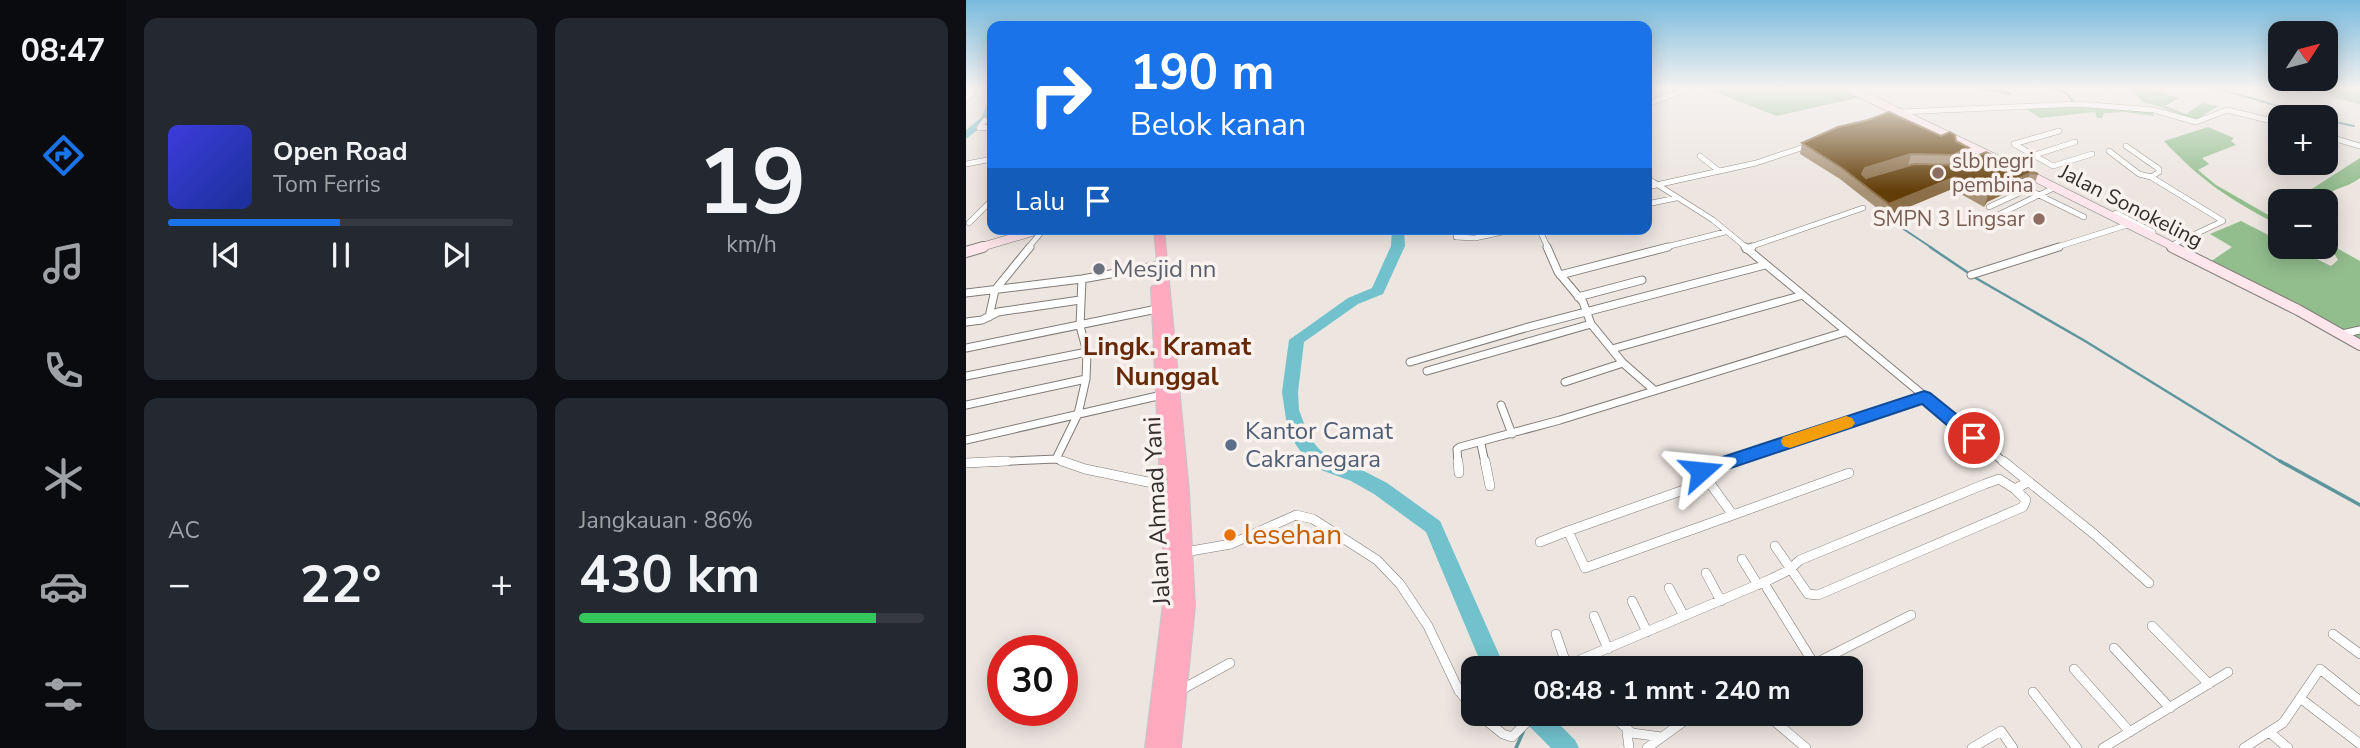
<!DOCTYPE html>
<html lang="id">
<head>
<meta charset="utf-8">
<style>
	:root { --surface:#171b24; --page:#242831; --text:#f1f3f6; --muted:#9ea1a6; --line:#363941; --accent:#1a73e8 }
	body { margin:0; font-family:"Nunito Sans",sans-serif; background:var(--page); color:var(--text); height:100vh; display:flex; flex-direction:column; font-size:26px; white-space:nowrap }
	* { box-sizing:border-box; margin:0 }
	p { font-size:23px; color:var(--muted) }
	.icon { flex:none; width:38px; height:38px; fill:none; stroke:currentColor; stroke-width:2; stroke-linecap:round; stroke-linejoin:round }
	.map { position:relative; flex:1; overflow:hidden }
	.side { display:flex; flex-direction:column; gap:18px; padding:18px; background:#0d0f14; width:840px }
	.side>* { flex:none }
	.banner { position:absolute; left:21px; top:21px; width:665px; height:214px; border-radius:14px; box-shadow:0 4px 18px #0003; background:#1a73e8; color:#fff; overflow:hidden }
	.needle { width:46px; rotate:54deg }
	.buttons { position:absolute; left:1302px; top:21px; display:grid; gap:14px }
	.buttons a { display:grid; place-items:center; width:70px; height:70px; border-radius:14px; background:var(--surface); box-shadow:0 4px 18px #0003; font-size:35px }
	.speed { position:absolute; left:21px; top:635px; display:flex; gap:14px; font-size:35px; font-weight:700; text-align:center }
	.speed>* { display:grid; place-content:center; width:91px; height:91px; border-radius:50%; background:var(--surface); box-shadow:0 4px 18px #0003; line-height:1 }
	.speed .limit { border:10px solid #d22; background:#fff; color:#111 }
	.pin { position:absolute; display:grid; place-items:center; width:60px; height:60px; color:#fff; margin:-30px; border:4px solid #fff; border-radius:50%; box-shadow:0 2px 7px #0007 }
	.me { position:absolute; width:77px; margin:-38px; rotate:72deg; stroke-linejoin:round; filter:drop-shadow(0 0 5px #0008) }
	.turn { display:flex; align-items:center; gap:24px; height:147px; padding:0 28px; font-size:32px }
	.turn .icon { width:91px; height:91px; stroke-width:2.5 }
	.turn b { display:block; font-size:49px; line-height:60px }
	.then { display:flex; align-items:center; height:66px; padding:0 28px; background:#0003; gap:14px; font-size:26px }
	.big { font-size:52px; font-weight:700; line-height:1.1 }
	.side .widget { flex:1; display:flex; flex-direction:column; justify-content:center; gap:10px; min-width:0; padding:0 24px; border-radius:14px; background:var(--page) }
	.side .dial { align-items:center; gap:0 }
	.dial b { font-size:91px; line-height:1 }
	.song { display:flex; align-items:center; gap:21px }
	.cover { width:84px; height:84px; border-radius:10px; background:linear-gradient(135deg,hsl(240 70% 55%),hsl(230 70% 35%)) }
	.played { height:7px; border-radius:4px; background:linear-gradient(90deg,var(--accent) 50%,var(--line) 50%) }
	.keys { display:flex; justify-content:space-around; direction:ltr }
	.heat { display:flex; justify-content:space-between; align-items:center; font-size:38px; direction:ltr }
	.charge { height:10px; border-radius:5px; background:linear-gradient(90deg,#34c759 86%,var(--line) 0) }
	.side .tiles { flex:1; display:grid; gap:18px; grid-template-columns:repeat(2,1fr) }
	.trip { position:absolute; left:495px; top:656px; width:402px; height:70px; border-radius:14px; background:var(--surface); box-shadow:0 4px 18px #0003; font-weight:700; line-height:70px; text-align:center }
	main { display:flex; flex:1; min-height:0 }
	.dock { display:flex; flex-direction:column; width:126px; justify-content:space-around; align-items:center; background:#090b0e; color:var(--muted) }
	.dock .icon { width:49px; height:49px }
	.dock .current { color:var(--accent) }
	.dock b { font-size:32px; color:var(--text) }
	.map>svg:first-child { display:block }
	.forest { fill:#92bd8d }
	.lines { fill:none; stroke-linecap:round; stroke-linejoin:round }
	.stream-far2 { stroke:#5e969d; stroke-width:2 }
	.stream-far1 { stroke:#5e969d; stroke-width:2.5 }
	.stream { stroke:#5e969d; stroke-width:3.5 }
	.river { fill:#71c2cd; fill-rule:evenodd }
	.street-far2-casing { stroke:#827c78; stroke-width:6 }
	.street-far1-casing { stroke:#827c78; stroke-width:9 }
	.street-casing { stroke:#827c78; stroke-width:10 }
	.secondary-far1-casing { stroke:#827c78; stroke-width:9 }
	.secondary-casing { stroke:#827c78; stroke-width:12 }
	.highway-casing { stroke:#c6c5c4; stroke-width:2 }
	.street-far2 { stroke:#fff; stroke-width:5 }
	.street-far1 { stroke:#fff; stroke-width:7 }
	.street { stroke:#fff; stroke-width:9 }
	.secondary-far1 { stroke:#ffe6ec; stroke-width:8 }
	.secondary { stroke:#ffe6ec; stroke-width:10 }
	.highway { fill:#ffaabf; fill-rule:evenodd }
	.wall { fill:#a79174 }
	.shaded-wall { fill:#8b6f49 }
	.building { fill:#623d08; stroke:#8b6f49; stroke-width:2 }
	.route { fill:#1a73e8; stroke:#114b97; stroke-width:2 }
	.slow { fill:#f59e0b }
	.education-dot { fill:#8d6e63; stroke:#faf2ee; stroke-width:2.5 }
	.worship-dot { fill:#6b7280; stroke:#faf2ee; stroke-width:2.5 }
	.service-dot { fill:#5c6f8a; stroke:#faf2ee; stroke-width:2.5 }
	.food-dot { fill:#e8710a; stroke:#faf2ee; stroke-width:2.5 }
	.labels { text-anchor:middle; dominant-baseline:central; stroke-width:7; stroke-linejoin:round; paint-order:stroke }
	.far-education-label { font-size:21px; fill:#785e54; stroke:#faf2ee; text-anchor:start }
	.far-street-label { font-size:21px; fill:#322f2e; stroke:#faf2ee }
	.worship-label { font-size:24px; fill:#5b616d; stroke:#faf2ee; text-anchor:start }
	.service-label { font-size:24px; fill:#4e5e75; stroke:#faf2ee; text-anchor:start }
	.street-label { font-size:24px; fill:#322f2e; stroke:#faf2ee }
	.neighbourhood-label { font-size:26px; font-weight:bold; fill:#672806; stroke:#faf2ee }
	.near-food-label { font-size:28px; fill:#c56008; stroke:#faf2ee; text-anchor:start }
</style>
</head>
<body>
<main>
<nav class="dock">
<b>08:47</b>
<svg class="icon current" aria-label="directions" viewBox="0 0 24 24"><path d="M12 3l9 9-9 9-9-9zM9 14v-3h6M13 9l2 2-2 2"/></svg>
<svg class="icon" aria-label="music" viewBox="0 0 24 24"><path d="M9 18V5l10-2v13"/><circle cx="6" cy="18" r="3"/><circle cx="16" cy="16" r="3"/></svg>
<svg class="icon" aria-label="phone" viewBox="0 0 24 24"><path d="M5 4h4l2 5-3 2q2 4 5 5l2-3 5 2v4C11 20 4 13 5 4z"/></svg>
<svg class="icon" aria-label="climate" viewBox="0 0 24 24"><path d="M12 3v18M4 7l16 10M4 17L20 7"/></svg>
<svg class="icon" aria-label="car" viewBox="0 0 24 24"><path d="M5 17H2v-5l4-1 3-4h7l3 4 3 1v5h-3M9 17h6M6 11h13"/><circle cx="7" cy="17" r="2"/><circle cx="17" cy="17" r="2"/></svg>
<svg class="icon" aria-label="filters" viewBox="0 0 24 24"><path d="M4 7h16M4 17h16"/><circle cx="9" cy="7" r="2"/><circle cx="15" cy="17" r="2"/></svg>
</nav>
<section class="side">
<div class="tiles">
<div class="widget">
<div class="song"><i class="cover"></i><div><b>Open Road</b><p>Tom Ferris</p></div></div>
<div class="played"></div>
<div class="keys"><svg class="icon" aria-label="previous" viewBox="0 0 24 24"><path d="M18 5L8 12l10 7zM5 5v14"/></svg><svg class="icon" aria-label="pause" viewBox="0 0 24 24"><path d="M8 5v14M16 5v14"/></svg><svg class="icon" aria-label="next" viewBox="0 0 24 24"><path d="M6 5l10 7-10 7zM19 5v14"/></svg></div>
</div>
<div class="widget dial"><b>19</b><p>km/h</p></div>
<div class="widget"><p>AC</p>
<div class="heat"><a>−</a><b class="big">22°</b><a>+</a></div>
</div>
<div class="widget"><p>Jangkauan · 86%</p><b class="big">430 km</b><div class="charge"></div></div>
</div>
</section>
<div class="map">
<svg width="1394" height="748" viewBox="0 0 1394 748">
	<rect width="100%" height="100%" fill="#ece5e0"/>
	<path class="forest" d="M736,87H875L895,97L811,116Z
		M1163,87H1176L1213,98L1199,106L1220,114L1237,103L1252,106L1230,120C1212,115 1195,105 1178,103Z
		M1351,87H1394V104L1372,99Z
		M1112,105L1187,111V116L1159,112L1138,113L1136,118H1131L1129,112L1074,118L1057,107Z
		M1242,127L1268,138L1265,141L1270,145L1236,158L1243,164L1232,170L1250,185L1304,216L1314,210V226C1265,200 1236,182 1198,141Z
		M1394,158V178C1385,185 1378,186 1369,190C1348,202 1353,201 1327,201Z
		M1275,221L1314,241V247H1326L1365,266L1372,260L1368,253L1356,247H1360V242L1394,261V338L1244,262L1266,247L1244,234Z"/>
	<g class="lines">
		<path class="stream-far2" d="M1008,87L1044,94
			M1086,87L1100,93L1108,103
			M1138,87L1141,90
			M1247,87L1349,117
			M1360,120L1388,126
			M921,218L966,248"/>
		<path class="stream-far1" d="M964,247L1001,272
			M1008,277L1119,341L1317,463"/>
		<path class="stream" d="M1314,461L1394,505
			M550,748L557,732"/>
		<path class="river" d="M26,101V118L0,139V130L16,117L21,104Z
			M426,229H438L439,246L417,294L392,304L338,342L332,392L333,410L343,437L353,449L367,460L398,471L421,483L474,521L539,668H517L460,532L408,494L385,481L355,470L340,459L330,445L321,426L316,392L323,340L382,298L406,288L425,246Z
			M556,714H583L609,740L613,748H585L559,722Z"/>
		<g class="street-far2-casing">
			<path id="street-far2" d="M0,91H8L0,99
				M681,104L728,87
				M934,112L1112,104L1188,110L1230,122L1261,110L1314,123
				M19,120L13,128L26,127
				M1093,131L1048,144L1087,166L1126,154
				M1360,136L1394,146
				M1160,146L1193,169V172L1185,177
				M1143,151L1173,174L1185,177L1257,221L1204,246
				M734,156L753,171
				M0,164L26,159
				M1041,164L1109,142
				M681,178L747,220L781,248
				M681,187L790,163L841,146
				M681,204L710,198
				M1023,207L1062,189L1073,195L1090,187
				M1144,216L1150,213L1187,232
				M1022,220L1073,195L1118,217
				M3,223L26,200
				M573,229L582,248
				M490,237L509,238L550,229
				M62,248L78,229
				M696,248L759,232
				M781,248L897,208
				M1088,248L1161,225"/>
		</g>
		<g class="street-far1-casing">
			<path id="street-far1" d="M581,247L592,272L617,302L625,324L657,363L688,390
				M779,247L1039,463
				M780,249L786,247
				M594,275L702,247
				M1005,275L1093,247
				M0,293L116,279L189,266
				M612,297L676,280
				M23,317L29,290L64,247
				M0,322L16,320L32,312L114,300
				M1376,334L1394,330
				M0,348L191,309
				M646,349L837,295
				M444,362L559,328L799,265
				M461,371L625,324
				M0,376L121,352
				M599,382L657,363
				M0,405L120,379
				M535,405L546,434
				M0,440L196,395
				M515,444L519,463
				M90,459L112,414L120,379L121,352L114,326L116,279
				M2,463L90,459L101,463
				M492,463L491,449L494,447L594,420L879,332
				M759,463L958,397"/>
		</g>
		<g class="street-casing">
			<path id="street" d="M96,461L119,469L201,486
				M492,461L493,473
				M519,461L524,486
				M765,461L735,471L767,515L883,473
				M1037,461L1128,534L1183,583
				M0,463L41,461
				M743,481L602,531L619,568L767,515
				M574,542L602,531
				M809,546L842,594L852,595L1057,507L1060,500L1049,489
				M219,552L265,544L330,515L347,519L411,560L434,584L462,626L493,691L508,709
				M776,559L792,585
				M740,573L755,601
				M703,588L718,616
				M801,588L848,664
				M666,601L681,632
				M628,616L642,649
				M1186,626L1243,684
				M590,634L601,666
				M1367,634L1394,654
				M1148,648L1204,708
				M595,668L805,579L823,570L834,560L1019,484L1033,479L1049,489L1062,482
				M840,668L945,615
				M1108,669L1164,732
				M213,691L264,663
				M1067,692L1111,748
				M1334,698L1394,744
				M512,714L537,734L546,737L569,714
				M644,714L666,733L695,737
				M800,714L840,748
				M661,732L663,748
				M1303,732L1322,748
				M681,748L728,714
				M1006,748L1035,731L1047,748
				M1137,748L1262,672
				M1278,748L1317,723L1354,669L1394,701"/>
		</g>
		<g class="secondary-far1-casing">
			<path id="secondary-far1" d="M880,87L1029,158
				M1060,173L1210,248
				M12,248L76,229"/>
		</g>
		<g class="secondary-casing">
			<path id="secondary" d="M1206,247L1332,310L1394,345
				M0,252L17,247"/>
		</g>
		<g class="highway-casing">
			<path id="highway" d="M188,229H198L223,491L229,606L215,748H179L199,588L185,288L186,286L193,285Z"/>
		</g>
		<use href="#street-far2" class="street-far2"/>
		<use href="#street-far1" class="street-far1"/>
		<use href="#street" class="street"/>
		<use href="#secondary-far1" class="secondary-far1"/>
		<use href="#secondary" class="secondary"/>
		<use href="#highway" class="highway"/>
	</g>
	<path class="wall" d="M975,136L990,141L1000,159L986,165L1072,174L1068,185L1060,184L1021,202L1018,207L986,189L921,216L874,179L834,154L836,143Z"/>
	<path class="shaded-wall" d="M1003,148L1000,159L984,166L987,155Z
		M945,154L942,165L897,179L896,174L899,168Z
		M1064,173L1060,184L1021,202L1018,207L1022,195L1025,191Z
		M989,177L986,189L921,216L923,204Z"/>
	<path class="building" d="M923,112L975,136L984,132L989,135L990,141L1003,148L987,155L945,154L899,168L896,174L900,178L948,164L990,165L1020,152L1072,174L1064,173L1025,191L1022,195L989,177L923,204L876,168L836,143L872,127L902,120Z"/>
	<linearGradient id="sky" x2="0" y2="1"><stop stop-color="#78badd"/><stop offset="0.46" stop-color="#f6f3f1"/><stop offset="1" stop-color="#f6f3f1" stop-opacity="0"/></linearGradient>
	<rect width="1394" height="191" fill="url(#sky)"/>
	<path class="route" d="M958,391L964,393L1014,433L1016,438L1014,443H1002L956,404L735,478L729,476L726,471L729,466Z"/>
	<path class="slow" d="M880,416L886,418L889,423L886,427L824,448L817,446L815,441L817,437Z"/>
	<g class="education-dot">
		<circle cx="972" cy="173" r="7"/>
		<circle cx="1073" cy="219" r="7"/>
	</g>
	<circle class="worship-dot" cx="133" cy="269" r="7"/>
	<circle class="service-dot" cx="265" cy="445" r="7"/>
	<circle class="food-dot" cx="264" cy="535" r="7"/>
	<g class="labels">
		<g class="far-education-label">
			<text x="986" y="161">slb negri<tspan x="986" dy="24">pembina</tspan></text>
			<text x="1059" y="219" text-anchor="end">SMPN 3 Lingsar</text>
		</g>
		<g class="far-street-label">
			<text transform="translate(1165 206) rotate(27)">Jalan Sonokeling</text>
		</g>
		<g class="worship-label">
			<text x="147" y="269">Mesjid nn</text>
		</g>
		<g class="service-label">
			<text x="279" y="431">Kantor Camat<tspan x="279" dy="28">Cakranegara</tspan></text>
		</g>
		<g class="street-label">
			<text transform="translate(191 511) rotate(-93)">Jalan Ahmad Yani</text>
		</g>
		<g class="neighbourhood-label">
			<text x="201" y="346">Lingk. Kramat<tspan x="201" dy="30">Nunggal</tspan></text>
		</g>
		<g class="near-food-label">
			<text x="278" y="535">lesehan</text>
		</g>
	</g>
</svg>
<div class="buttons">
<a><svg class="needle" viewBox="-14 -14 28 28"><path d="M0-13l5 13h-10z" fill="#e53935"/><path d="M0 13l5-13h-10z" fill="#9ea1a6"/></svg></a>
<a>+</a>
<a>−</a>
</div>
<div class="speed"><div class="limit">30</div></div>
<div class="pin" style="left:1008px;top:438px;background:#d93025"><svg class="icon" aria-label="arrive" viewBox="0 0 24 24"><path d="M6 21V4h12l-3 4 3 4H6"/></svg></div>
<svg class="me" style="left:735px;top:471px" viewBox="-20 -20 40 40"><path d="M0-17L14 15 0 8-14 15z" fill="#1a73e8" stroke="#fff" stroke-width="4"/></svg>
<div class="trip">08:48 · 1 mnt · 240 m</div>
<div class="banner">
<div class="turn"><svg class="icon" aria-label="right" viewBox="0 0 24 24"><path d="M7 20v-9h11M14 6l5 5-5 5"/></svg><div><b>190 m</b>Belok kanan</div></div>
<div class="then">Lalu<svg class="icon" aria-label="arrive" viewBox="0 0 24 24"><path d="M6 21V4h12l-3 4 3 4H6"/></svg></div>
</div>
</div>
</main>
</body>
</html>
